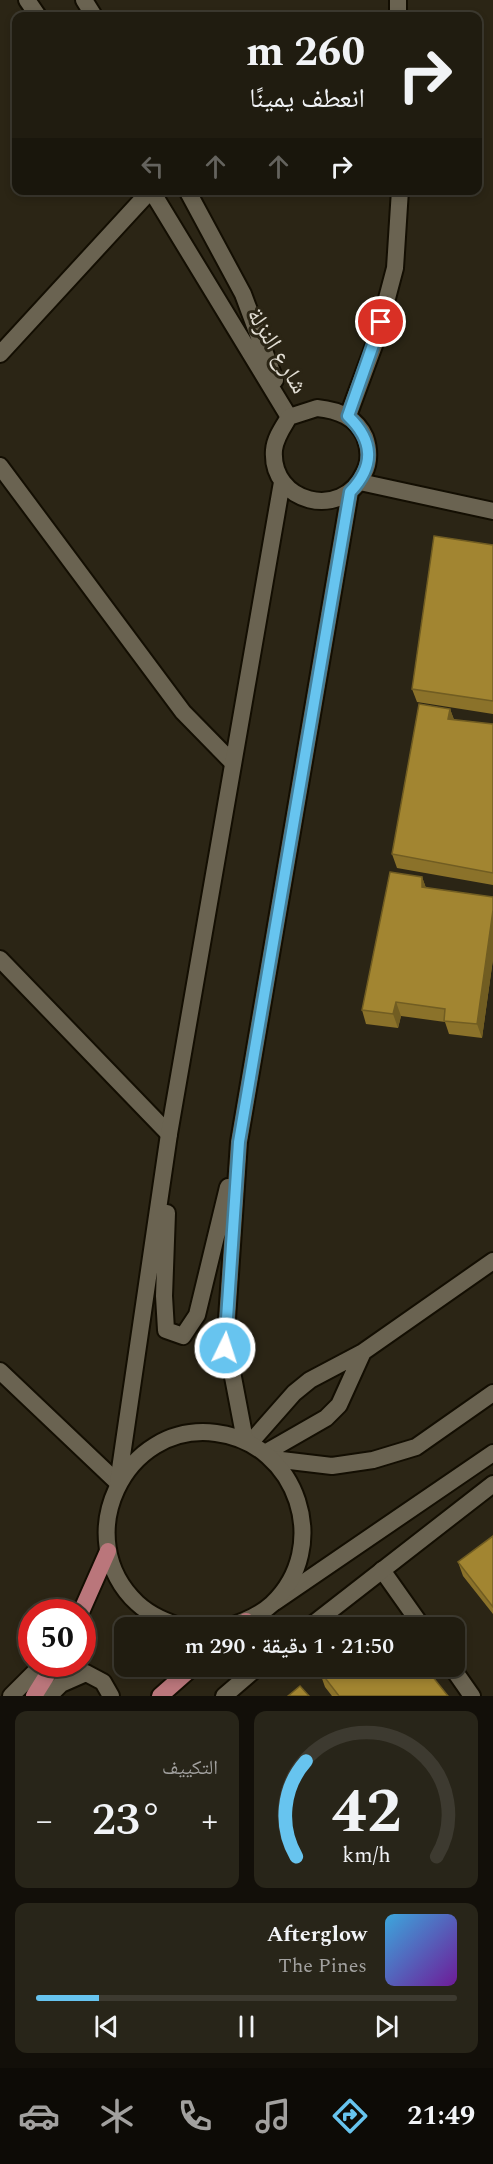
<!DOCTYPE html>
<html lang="ar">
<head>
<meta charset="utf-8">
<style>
	:root { --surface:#201c10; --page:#282519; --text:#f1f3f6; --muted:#a2a19f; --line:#3d3a30; --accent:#67c4ef }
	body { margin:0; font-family:Spectral,"Noto Naskh Arabic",serif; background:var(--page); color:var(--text); direction:rtl; height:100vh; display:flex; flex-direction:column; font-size:22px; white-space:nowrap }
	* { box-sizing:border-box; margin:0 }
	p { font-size:20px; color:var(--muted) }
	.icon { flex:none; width:33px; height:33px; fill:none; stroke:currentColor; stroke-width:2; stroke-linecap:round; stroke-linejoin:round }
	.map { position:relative; height:1696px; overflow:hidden; direction:ltr }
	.details { display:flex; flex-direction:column; gap:15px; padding:15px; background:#120f09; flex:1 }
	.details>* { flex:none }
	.hud { position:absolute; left:12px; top:12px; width:470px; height:183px; border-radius:12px; box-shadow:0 3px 9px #0003,0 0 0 2px var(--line); direction:rtl; background:#201c10; color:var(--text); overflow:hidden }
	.speed { position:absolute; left:18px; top:1599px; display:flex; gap:12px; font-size:30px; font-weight:700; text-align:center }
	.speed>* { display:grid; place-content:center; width:78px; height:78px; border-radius:50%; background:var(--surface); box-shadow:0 3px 9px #0003,0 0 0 2px var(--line); line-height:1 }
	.speed .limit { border:9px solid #d22; background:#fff; color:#111 }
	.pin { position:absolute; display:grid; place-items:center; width:51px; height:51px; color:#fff; margin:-26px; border:3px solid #fff; border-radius:50%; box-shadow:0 2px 6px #0007 }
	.me { position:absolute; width:66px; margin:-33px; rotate:4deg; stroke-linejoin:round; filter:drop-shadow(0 0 4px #0008) }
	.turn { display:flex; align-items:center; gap:21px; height:126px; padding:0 18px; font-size:27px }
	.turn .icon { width:78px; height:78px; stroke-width:2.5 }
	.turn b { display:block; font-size:42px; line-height:51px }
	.lanes { display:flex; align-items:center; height:57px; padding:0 18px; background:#0003; justify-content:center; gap:30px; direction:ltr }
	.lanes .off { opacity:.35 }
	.big { font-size:45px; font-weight:600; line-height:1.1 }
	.details .tile { flex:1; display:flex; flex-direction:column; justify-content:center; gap:9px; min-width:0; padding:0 21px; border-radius:12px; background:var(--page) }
	.details .dial { align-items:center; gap:0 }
	.dial svg { height:156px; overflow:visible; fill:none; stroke:var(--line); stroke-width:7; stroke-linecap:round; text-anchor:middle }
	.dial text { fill:var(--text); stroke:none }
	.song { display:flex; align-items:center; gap:18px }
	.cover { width:72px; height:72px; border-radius:9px; background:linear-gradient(135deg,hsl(200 70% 55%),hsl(280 70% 35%)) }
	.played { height:6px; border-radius:3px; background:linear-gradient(90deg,var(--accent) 15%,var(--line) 15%) }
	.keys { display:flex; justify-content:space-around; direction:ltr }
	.heat { display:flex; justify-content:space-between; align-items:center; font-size:33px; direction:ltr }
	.details .tiles { flex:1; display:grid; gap:15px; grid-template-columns:1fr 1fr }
	.tile:last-child { grid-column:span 2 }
	.trip { position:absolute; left:114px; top:1617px; width:351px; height:60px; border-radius:12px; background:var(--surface); box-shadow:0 3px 9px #0003,0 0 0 2px var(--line); font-weight:600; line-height:60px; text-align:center; direction:rtl }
	.tabs { display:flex; height:96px; justify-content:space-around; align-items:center; background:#0d0b06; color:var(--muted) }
	.tabs .icon { width:42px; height:42px }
	.tabs .current { color:var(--accent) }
	.tabs b { font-size:27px; color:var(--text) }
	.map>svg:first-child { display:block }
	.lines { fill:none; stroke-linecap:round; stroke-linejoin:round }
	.minor-casing { stroke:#130e02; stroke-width:20 }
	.tertiary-casing { stroke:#130e02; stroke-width:20 }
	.secondary-casing { stroke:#130e02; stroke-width:20 }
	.primary-casing { stroke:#130e02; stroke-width:20 }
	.minor { stroke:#6a6351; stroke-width:16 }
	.tertiary { stroke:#6a6351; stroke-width:16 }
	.secondary { stroke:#6a6351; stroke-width:16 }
	.primary { stroke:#ba767b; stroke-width:16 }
	.wall { fill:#8b722a }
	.shaded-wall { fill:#715d22 }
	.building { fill:#a28531; stroke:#715d22; stroke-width:1.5 }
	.route-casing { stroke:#437f9b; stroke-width:15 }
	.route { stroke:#67c4ef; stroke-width:10 }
	.labels { text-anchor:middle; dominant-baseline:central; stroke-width:6; stroke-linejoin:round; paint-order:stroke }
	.street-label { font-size:24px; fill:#e3dfd5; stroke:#2b2515 }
</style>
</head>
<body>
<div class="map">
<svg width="493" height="1696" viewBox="0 0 493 1696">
	<rect width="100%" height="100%" fill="#2b2515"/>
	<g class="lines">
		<g class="minor-casing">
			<path id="minor" d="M27,0L38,16
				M84,0L94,16
				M187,190L243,294L275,380
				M0,354L151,190L289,417
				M0,466L183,712L233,763
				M360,482L493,511
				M0,959L169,1134
				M0,1371L118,1483
				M250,1443L294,1393L310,1380L363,1352L493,1261
				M265,1453L326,1418L339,1405L363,1352
				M382,1570L423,1628
				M451,1666L472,1696"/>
		</g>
		<g class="tertiary-casing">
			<path id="tertiary" d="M273,1459L332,1466L373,1460L416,1447L493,1393
				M275,1602L493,1453"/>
		</g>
		<g class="secondary-casing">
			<path id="secondary" d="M398,0V16
				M317,408C338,410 356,417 365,437C369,448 370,462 364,473C342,521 270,503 274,450C275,438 283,427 289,417Z
				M348,416L376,340L395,268L400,190
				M167,1213L164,1296L166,1330L183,1336L197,1315L228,1187
				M245,1440L233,1377L225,1348L239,1142L350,492
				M118,1483L169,1134L282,482
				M185,1628C167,1622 151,1616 137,1603C69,1539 124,1421 216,1433C298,1443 332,1547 272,1604C259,1616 241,1623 224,1628
				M308,1628L493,1484
				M11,1696L43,1664
				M49,1696L61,1684L86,1673L103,1682L111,1696
				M224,1696L259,1666"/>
		</g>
		<g class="primary-casing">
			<path id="primary" d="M81,1612L108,1551
				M239,1628L246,1621
				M34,1696L54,1664
				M160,1696L194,1666"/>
		</g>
		<use href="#minor" class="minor"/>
		<use href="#tertiary" class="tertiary"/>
		<use href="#secondary" class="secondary"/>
		<use href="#primary" class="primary"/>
	</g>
	<path class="wall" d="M493,545V714L417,702L412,689Z
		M450,709L454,720L493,724V885L397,868L392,854Z
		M422,877L426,888L493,897V959L482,1038L449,1034L445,1022L401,1016L398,1028L366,1024L362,1010Z
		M493,1536V1614L463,1576L458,1562Z
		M319,1670L448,1696H332L325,1687Z"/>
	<path class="shaded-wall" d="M450,709L455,722L448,719Z
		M422,877L427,891L422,887Z
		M493,910V959L482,1038L477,1024Z
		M396,1002L401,1016L398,1028L393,1014Z"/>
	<path class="building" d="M434,536L493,545V701L412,689Z
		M419,704L450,709L448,719L493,724V873L392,854Z
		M390,872L422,877V887L493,897V910L477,1024L444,1021L445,1009L396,1002L393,1014L362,1010Z
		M493,1536V1607L458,1562Z
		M387,1621L392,1628H378Z
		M324,1666H424L448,1696H339L319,1670Z
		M300,1686L309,1696H288Z"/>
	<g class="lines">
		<g class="route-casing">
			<path id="route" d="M225,1348L239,1142L350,492C375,466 374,441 348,416L381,322"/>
		</g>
		<use href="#route" class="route"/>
	</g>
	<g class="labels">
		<g class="street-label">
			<text transform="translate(277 351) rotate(59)">شارع النزلة</text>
		</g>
	</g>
</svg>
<div class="speed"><div class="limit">50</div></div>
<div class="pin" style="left:381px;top:322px;background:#d93025"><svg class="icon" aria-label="arrive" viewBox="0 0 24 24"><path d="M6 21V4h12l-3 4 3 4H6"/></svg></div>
<svg class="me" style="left:225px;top:1348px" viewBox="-20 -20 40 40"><circle r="17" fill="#67c4ef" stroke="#fff" stroke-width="3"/><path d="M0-11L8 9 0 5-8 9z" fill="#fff"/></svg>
<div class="trip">21:50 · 1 دقيقة · 290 m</div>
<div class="hud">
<div class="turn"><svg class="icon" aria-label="right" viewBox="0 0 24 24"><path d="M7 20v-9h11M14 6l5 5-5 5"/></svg><div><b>260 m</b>انعطف يمينًا</div></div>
<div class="lanes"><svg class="icon off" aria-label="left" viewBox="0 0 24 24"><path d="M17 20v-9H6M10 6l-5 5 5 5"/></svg><svg class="icon off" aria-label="ahead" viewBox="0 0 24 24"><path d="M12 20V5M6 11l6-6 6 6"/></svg><svg class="icon off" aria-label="ahead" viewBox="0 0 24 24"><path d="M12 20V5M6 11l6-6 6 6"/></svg><svg class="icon" aria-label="right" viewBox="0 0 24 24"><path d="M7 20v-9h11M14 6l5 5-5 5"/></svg></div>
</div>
</div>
<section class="details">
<div class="tiles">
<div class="tile dial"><svg viewBox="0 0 100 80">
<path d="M14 69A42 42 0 1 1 86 69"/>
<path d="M14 69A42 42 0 0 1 19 20" stroke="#67c4ef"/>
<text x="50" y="56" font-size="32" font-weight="700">42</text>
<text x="50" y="72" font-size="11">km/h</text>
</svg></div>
<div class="tile"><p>التكييف</p>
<div class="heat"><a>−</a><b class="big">23°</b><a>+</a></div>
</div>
<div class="tile">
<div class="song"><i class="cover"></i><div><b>Afterglow</b><p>The Pines</p></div></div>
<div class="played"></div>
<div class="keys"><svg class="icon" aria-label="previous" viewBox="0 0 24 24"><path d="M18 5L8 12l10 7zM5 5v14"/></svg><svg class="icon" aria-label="pause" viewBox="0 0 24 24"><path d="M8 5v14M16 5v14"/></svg><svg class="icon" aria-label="next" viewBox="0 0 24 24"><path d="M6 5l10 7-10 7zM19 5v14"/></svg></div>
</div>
</div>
</section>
<nav class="tabs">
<b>21:49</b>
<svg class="icon current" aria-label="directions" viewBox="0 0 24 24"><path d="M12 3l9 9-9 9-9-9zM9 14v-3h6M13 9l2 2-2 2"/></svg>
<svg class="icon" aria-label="music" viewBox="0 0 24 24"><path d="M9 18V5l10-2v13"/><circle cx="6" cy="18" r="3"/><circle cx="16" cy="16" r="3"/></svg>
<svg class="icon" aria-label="phone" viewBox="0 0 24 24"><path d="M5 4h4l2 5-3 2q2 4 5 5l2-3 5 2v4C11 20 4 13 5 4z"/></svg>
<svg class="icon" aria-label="climate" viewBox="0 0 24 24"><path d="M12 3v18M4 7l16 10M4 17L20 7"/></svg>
<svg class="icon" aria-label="car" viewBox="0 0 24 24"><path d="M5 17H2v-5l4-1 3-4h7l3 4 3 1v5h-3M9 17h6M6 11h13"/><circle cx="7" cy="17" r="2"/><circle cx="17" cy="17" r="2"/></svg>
</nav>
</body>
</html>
